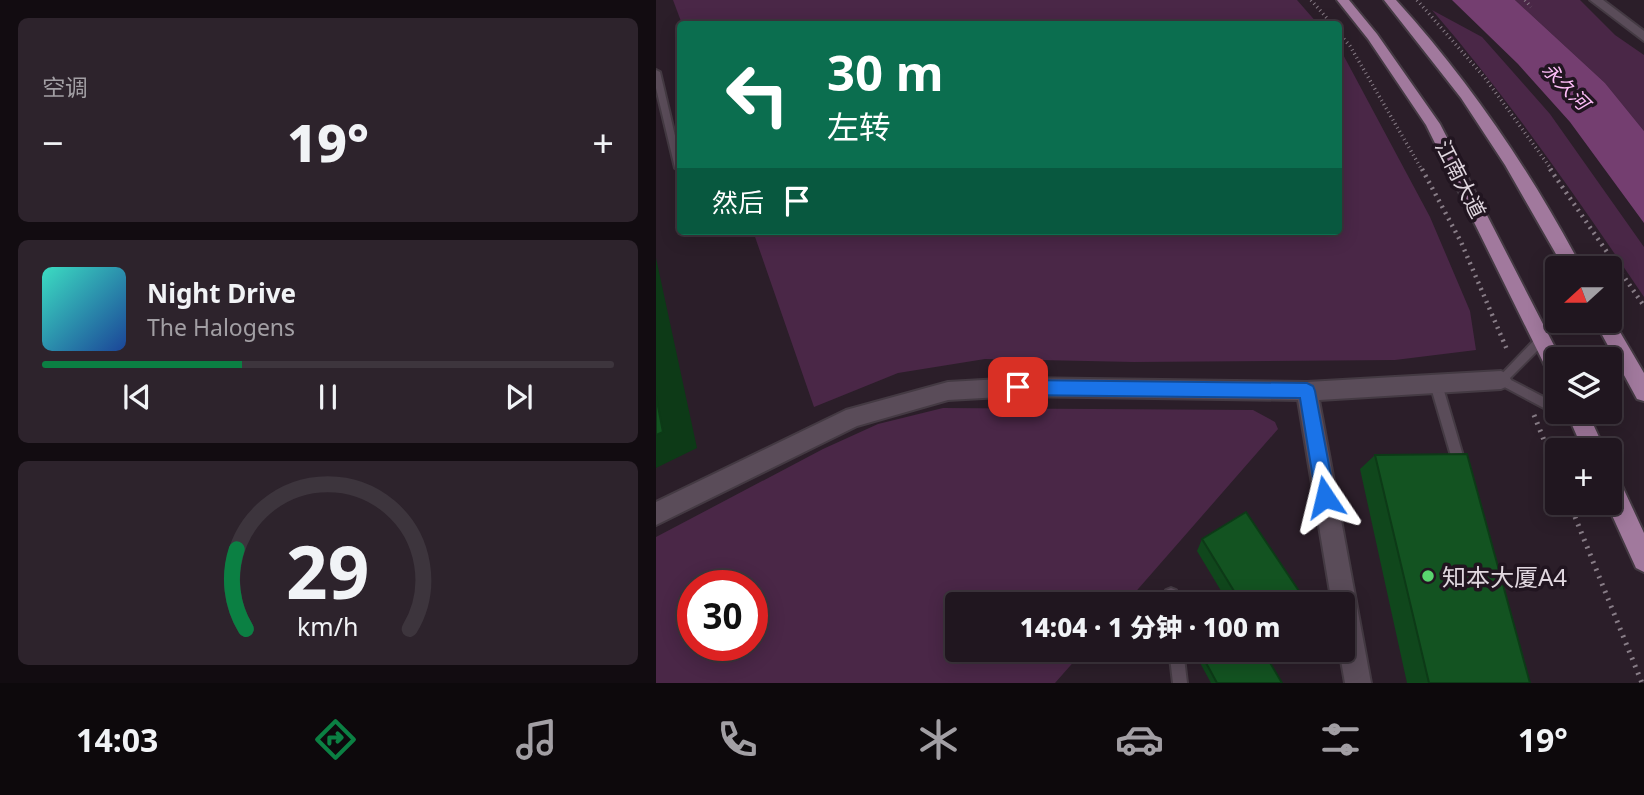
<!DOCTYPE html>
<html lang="zh">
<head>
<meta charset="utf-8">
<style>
	:root { --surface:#20161f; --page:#2d232c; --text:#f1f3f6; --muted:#a29fa4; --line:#3d353d; --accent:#0b8043 }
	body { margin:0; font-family:"Noto Sans","Noto Sans SC",sans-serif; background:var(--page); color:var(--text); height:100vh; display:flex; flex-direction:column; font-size:26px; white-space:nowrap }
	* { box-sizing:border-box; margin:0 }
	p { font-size:23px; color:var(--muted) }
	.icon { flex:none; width:38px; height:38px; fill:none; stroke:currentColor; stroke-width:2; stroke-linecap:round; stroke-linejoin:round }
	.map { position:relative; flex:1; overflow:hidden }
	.drawer { display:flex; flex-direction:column; gap:18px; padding:18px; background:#120c11; width:656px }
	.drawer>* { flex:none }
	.guide { position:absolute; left:21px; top:21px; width:665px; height:214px; border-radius:7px; box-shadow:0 4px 18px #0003,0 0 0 2px var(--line); background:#0b6e4f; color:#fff; overflow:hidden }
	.needle { width:46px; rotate:249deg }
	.controls { position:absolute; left:889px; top:256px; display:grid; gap:14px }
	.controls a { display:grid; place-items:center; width:77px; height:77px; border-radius:7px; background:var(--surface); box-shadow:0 4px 18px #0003,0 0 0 2px var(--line); font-size:35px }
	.speed { position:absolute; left:21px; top:570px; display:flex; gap:14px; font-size:35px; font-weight:700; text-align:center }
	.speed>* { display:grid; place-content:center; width:91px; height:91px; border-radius:50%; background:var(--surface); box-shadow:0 4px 18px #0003,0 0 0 2px var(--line); line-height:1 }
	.speed .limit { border:10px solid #d22; background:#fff; color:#111 }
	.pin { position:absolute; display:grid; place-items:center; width:60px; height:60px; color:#fff; margin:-30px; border-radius:14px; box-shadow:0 4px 10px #0006 }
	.me { position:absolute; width:77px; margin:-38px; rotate:350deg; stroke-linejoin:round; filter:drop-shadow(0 0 5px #0008) }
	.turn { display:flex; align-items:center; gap:24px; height:147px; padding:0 35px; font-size:32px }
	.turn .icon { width:91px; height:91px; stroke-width:2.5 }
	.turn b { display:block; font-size:49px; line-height:60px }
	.then { display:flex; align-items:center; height:66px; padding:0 35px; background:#0003; gap:14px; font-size:26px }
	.big { font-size:52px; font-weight:800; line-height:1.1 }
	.drawer .widget { flex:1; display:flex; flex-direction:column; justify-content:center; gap:10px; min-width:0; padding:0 24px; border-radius:10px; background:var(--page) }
	.drawer .dial { align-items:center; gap:0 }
	.dial svg { height:182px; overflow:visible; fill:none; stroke:var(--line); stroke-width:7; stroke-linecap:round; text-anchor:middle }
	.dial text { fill:var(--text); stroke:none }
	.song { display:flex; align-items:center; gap:21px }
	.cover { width:84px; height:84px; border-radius:10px; background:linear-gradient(135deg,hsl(170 70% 55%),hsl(220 70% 35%)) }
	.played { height:7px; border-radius:4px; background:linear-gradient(90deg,var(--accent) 35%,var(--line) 35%) }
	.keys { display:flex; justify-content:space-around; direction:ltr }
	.heat { display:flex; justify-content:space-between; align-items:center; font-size:38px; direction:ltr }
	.trip { position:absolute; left:289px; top:592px; width:410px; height:70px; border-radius:7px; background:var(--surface); box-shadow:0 4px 18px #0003,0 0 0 2px var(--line); font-weight:800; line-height:70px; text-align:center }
	.menu { display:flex; height:112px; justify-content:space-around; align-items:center; background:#0d090c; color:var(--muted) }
	.menu .icon { width:49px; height:49px }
	.menu .active { color:var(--accent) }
	.menu b { font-size:32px; color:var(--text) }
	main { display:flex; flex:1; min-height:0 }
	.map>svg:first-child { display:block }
	.green { fill:#4a2747; fill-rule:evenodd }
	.water { fill:#743e70 }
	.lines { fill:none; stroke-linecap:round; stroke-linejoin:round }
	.service-casing { stroke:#443a43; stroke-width:4 }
	.minor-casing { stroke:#443a43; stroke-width:4 }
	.tertiary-casing { stroke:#443a43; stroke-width:4 }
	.primary-casing { stroke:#443a43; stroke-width:4 }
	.path-far2 { stroke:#887d87; stroke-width:3.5; stroke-dasharray:1 3.5; stroke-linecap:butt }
	.path-far1 { stroke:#887d87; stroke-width:4.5; stroke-dasharray:2 5; stroke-linecap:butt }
	.path { stroke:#887d87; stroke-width:5; stroke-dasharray:2 6; stroke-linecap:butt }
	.service { fill:#5a4c59; fill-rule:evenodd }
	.minor { fill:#5a4c59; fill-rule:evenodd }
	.tertiary { fill:#5a4c59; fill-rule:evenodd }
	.primary { fill:#a1799d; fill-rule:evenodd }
	.wall { fill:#10471c }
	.shaded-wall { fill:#0d3a17 }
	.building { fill:#135321; stroke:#0d3a17; stroke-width:2 }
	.route { fill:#1a73e8; stroke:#114b97; stroke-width:2 }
	.poi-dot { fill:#59d56f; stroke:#211520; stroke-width:2.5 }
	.labels { text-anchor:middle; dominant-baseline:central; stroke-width:7; stroke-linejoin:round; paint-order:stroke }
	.far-water-label { font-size:19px; font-style:italic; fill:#ffbef9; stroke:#211520 }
	.street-label { font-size:21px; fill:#e0d7df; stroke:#211520 }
	.near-poi-label { font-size:24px; fill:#e0d7df; stroke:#211520; text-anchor:start }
</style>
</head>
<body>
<main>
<section class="drawer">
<div class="widget"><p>空调</p>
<div class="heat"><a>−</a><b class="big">19°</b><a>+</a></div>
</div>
<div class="widget">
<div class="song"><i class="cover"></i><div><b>Night Drive</b><p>The Halogens</p></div></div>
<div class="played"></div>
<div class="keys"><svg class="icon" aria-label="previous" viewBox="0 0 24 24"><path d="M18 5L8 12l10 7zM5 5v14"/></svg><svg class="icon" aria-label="pause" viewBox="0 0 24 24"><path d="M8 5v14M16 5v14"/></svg><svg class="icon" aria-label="next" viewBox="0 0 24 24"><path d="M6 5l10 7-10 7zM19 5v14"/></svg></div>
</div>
<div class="widget dial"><svg viewBox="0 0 100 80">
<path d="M14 69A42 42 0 1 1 86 69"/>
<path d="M14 69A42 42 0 0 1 10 34" stroke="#0b8043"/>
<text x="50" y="56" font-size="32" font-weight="700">29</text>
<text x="50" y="72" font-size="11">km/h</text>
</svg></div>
</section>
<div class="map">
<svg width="988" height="683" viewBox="0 0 988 683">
	<rect width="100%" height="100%" fill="#2b1e29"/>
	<path class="green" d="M17,0H641L662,24H26Z
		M859,0H924L959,35L988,55V131L949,83Z
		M776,10L826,37L894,114L988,247V297C921,198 854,100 776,10Z
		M683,47L774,217L814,311L820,350L739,360L478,362L329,359L242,373L158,407L97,231H682Z
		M287,408L597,410L619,422L622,429L469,604H301V649H429L399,683H0V537L167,449L222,424ZM96,586V646H37V586Z"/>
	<path class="water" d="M796,0H859L949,83L988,131V223L914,122L862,64Z"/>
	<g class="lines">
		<g class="service-casing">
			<path id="service" d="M0,70L4,72L24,157V170L23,171L19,168L0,88Z
				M887,334L891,335L892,338L891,341L853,379L901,404V411H906L901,415L841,383L840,380L883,335Z
				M780,379L784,381L786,384L810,466L808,470L804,472L800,470L798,466L774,384L776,381Z
				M515,588L520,590L523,604H509L508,595L510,590Z
				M513,649H527L531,683H517Z"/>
		</g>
		<g class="minor-casing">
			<path id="minor" d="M845,371L852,374L855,380L852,386L845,389L663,400L715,683H689L683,649H686V604H676L642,400L362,396L292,400L201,426L0,525V502L190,410L292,382L362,378L651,382Z"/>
		</g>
		<g class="tertiary-casing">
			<path id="tertiary" d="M934,0H947L988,31V41Z"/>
		</g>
		<g class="primary-casing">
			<path id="primary" d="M681,0H693L721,34L784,124L905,359H901V379L894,376L770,125L712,39Z
				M728,0H740C813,80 875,172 926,268H908L849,165L805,98Z
				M954,315L988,373V401L981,399L938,320H954Z
				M910,411H931L949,450H927Z
				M954,474L962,477L988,533V572L980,568L950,502H954Z"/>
		</g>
		<path class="path-far2" d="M655,0L676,24
			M761,0L829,78L896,170
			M869,0L875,7
			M682,32L694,46L766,170"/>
		<path class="path-far1" d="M766,169L805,242L852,352
			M894,169L988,306"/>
		<path class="path" d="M878,415L901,473
			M913,502L986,683"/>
		<use href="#service" class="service"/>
		<use href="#minor" class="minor"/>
		<use href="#tertiary" class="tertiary"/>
		<use href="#primary" class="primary"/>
	</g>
	<path class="wall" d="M719,455L874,683H751L704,469Z
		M546,539L632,604H573L541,551Z
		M560,649H606L626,683H555L543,661Z"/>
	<path class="shaded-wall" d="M0,258L41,448L0,468Z"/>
	<path class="building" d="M0,396L7,432L0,435Z
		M811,454L874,683H773L719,455Z
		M590,512L645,594L632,604H586L546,539Z
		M566,649H606L626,683H561L549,661Z"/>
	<path class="route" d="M362,380L651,383L657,386L659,391L679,497L676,504L669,507L663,504L660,497L644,398L362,395L357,392L354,387L357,382Z"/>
	<circle class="poi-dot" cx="772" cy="576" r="7"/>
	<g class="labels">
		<g class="far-water-label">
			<text transform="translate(910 86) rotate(45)">永久河</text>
		</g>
		<g class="street-label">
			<text transform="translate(805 179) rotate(63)">江南大道</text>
		</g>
		<g class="near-poi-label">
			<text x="786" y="576">知本大厦A4</text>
		</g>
	</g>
</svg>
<div class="controls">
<a><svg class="needle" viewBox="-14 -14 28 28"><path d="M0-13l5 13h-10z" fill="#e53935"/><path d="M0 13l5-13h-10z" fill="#a29fa4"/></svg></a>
<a><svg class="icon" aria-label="layers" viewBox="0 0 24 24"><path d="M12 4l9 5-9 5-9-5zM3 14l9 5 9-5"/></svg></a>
<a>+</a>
</div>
<div class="speed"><div class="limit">30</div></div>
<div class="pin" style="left:362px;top:387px;background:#d93025"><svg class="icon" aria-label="arrive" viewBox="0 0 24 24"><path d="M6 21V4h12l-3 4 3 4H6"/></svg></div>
<svg class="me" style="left:669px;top:497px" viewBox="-20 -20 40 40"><path d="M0-17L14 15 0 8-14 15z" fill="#1a73e8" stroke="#fff" stroke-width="4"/></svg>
<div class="trip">14:04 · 1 分钟 · 100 m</div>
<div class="guide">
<div class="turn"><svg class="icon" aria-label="left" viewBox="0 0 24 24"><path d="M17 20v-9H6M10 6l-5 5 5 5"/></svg><div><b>30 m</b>左转</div></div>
<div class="then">然后<svg class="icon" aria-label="arrive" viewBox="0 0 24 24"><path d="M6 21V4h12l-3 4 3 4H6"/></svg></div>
</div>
</div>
</main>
<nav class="menu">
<b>14:03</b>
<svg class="icon active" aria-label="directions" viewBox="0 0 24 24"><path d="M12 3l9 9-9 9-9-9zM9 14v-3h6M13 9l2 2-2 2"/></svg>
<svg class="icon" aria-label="music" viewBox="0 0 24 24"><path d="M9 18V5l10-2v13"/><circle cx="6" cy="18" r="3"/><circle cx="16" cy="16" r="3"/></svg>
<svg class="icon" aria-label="phone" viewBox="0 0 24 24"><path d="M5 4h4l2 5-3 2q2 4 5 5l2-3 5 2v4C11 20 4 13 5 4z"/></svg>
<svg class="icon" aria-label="climate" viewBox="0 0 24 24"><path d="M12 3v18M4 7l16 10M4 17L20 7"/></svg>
<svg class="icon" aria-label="car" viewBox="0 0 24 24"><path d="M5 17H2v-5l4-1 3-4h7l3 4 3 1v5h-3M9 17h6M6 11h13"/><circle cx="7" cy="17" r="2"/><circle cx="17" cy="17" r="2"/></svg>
<svg class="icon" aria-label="filters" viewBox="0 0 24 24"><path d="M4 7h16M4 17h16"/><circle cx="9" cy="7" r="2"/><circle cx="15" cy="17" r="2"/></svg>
<b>19°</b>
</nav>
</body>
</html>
